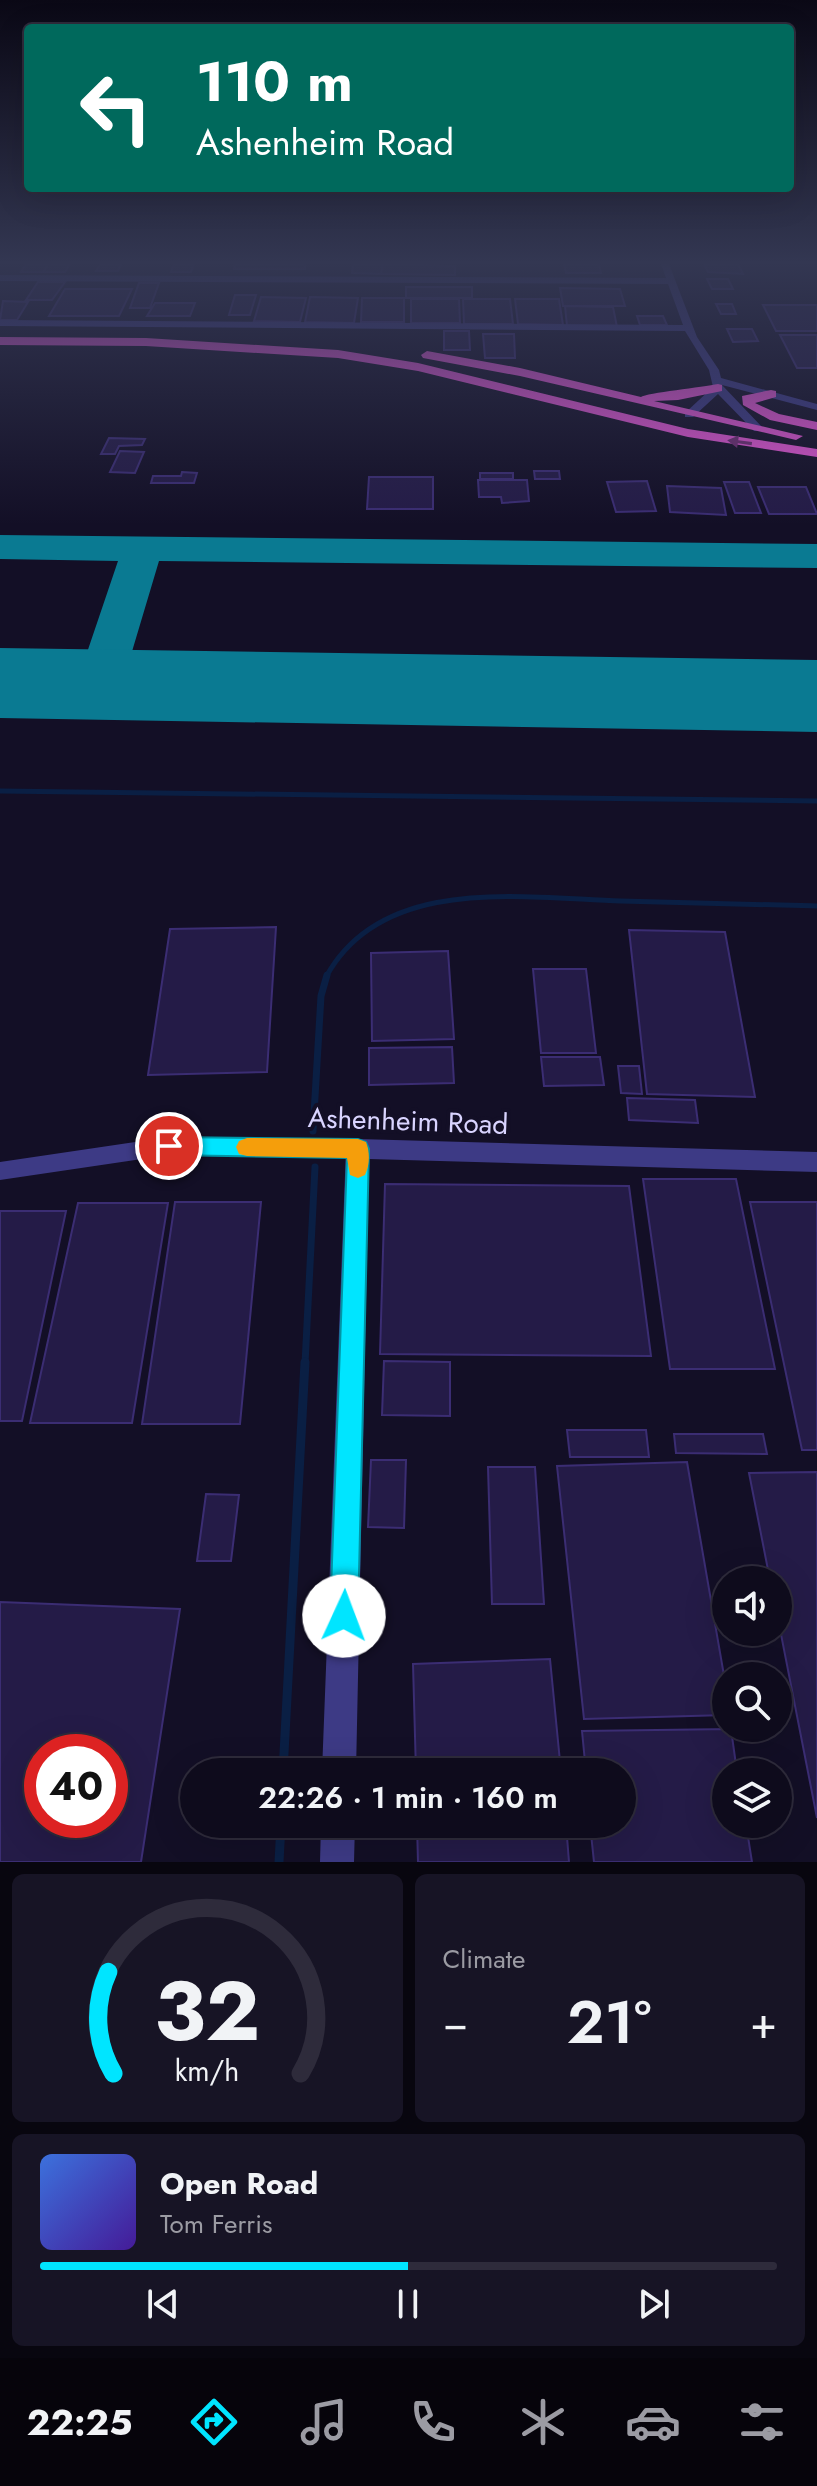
<!DOCTYPE html>
<html lang="en">
<head>
<meta charset="utf-8">
<style>
	:root { --surface:#0e0b1c; --page:#171425; --text:#f1f3f6; --muted:#9b9ba3; --line:#2e2b3b; --accent:#00e5ff }
	body { margin:0; font-family:Jost,sans-serif; background:var(--page); color:var(--text); height:100vh; display:flex; flex-direction:column; font-size:30px; white-space:nowrap }
	* { box-sizing:border-box; margin:0 }
	p { font-size:26px; color:var(--muted) }
	.icon { flex:none; width:44px; height:44px; fill:none; stroke:currentColor; stroke-width:2; stroke-linecap:round; stroke-linejoin:round }
	.map { position:relative; height:1862px; overflow:hidden }
	.sheet { display:flex; flex-direction:column; gap:12px; padding:12px; background:#08060f; flex:1 }
	.sheet>* { flex:none }
	.guide { position:absolute; left:24px; top:24px; width:770px; height:168px; border-radius:8px; box-shadow:0 8px 32px #0002,0 0 0 2px var(--line); background:#00695c; color:#fff; overflow:hidden }
	.buttons { position:absolute; left:712px; top:1566px; display:grid; gap:16px }
	.buttons a { display:grid; place-items:center; width:80px; height:80px; border-radius:50%; background:var(--surface); box-shadow:0 8px 32px #0002,0 0 0 2px var(--line); font-size:40px }
	.speed { position:absolute; left:24px; top:1734px; display:flex; gap:16px; font-size:40px; font-weight:700; text-align:center }
	.speed>* { display:grid; place-content:center; width:104px; height:104px; border-radius:50%; background:var(--surface); box-shadow:0 8px 32px #0002,0 0 0 2px var(--line); line-height:1 }
	.speed .limit { border:12px solid #d22; background:#fff; color:#111 }
	.pin { position:absolute; display:grid; place-items:center; width:68px; height:68px; color:#fff; margin:-34px; border:4px solid #fff; border-radius:50%; box-shadow:0 2px 8px #0007 }
	.me { position:absolute; width:88px; margin:-44px; rotate:2deg; stroke-linejoin:round; filter:drop-shadow(0 0 6px #0008) }
	.turn { display:flex; align-items:center; gap:28px; height:168px; padding:0 40px; font-size:36px }
	.turn .icon { width:104px; height:104px; stroke-width:2.5 }
	.turn b { display:block; font-size:56px; line-height:68px }
	.big { font-size:60px; font-weight:600; line-height:1.1 }
	.sheet .tile { flex:1; display:flex; flex-direction:column; justify-content:center; gap:12px; min-width:0; padding:0 28px; border-radius:12px; background:var(--page) }
	.sheet .dial { align-items:center; gap:0 }
	.dial svg { height:208px; overflow:visible; fill:none; stroke:var(--line); stroke-width:7; stroke-linecap:round; text-anchor:middle }
	.dial text { fill:var(--text); stroke:none }
	.song { display:flex; align-items:center; gap:24px }
	.cover { width:96px; height:96px; border-radius:12px; background:linear-gradient(135deg,hsl(220 70% 55%),hsl(260 70% 35%)) }
	.played { height:8px; border-radius:4px; background:linear-gradient(90deg,var(--accent) 50%,var(--line) 50%) }
	.keys { display:flex; justify-content:space-around; direction:ltr }
	.heat { display:flex; justify-content:space-between; align-items:center; font-size:44px; direction:ltr }
	.sheet .tiles { flex:1; display:grid; gap:12px; grid-template-columns:1fr 1fr }
	.tile:last-child { grid-column:span 2 }
	.trip { position:absolute; left:180px; top:1758px; width:456px; height:80px; border-radius:40px; background:var(--surface); box-shadow:0 8px 32px #0002,0 0 0 2px var(--line); font-weight:600; line-height:80px; text-align:center }
	.tabs { display:flex; height:128px; justify-content:space-around; align-items:center; background:#06040b; color:var(--muted) }
	.tabs .icon { width:56px; height:56px }
	.tabs .selected { color:var(--accent) }
	.tabs b { font-size:36px; color:var(--text) }
	.map>svg:first-child { display:block }
	.lines { fill:none; stroke-linecap:round; stroke-linejoin:round }
	.stream-far2 { stroke:#0a1f44; stroke-width:5 }
	.stream-far1 { stroke:#0a1f44; stroke-width:7 }
	.stream { stroke:#0a1f44; stroke-width:9 }
	.taxiway { fill:#0a7a92; fill-rule:evenodd }
	.runway { fill:#0a7a92; fill-rule:evenodd }
	.building { fill:#241b47; stroke:#3b2d73; stroke-width:2; fill-rule:evenodd }
	.minor { fill:#3d3a85; fill-rule:evenodd }
	.tertiary { fill:#3d3a85; fill-rule:evenodd }
	.trunk { fill:#e055d1; fill-rule:evenodd }
	.oneway { fill:#6f2e73 }
	.route { fill:#00e5ff; stroke:#0095a6; stroke-width:2 }
	.slow { fill:#f59e0b }
	.labels { text-anchor:middle; dominant-baseline:central; stroke-width:8; stroke-linejoin:round; paint-order:stroke }
	.street-label { font-size:28px; fill:#d9d4ff; stroke:#130f26 }
</style>
</head>
<body>
<div class="map">
<svg width="817" height="1862" viewBox="0 0 817 1862">
	<rect width="100%" height="100%" fill="#130f26"/>
	<g class="lines">
		<path class="stream-far2" d="M0,791L817,801
			M326,977C382,874 524,898 621,901C687,903 752,904 817,906"/>
		<path class="stream-far1" d="M313,1131L321,996L327,975
			M305,1364L315,1167"/>
		<path class="stream" d="M283,1772L305,1362
			M279,1862L281,1824"/>
		<path class="taxiway" d="M0,535L817,544V568L159,561L122,685L116,695L99,699L82,695L76,685L118,561L0,559Z"/>
		<path class="runway" d="M0,648L817,660V732L0,718Z"/>
	</g>
	<path class="building" d="M26,264H48L43,272H21Z
		M48,264H70L65,272H44Z
		M100,264H121L118,271H96Z
		M174,264H194L191,272H171Z
		M235,264H305V269H234Z
		M353,264H383L381,274L352,273Z
		M383,264L455,266V275L381,274Z
		M564,264H599L601,273H566Z
		M704,264H738L743,274L708,272Z
		M707,279H728L733,289H712Z
		M38,282H65L52,300H26Z
		M139,283H159L150,308H130Z
		M406,287H472V298H406Z
		M560,288L620,289L625,306H563Z
		M65,289H132L119,316H49Z
		M235,295H256L250,315H229Z
		M261,297L306,298L300,322L254,321Z
		M310,297L358,298L354,323L305,322Z
		M362,298H404V322H361Z
		M411,299H459L460,323H411Z
		M463,299H510L513,324H464Z
		M515,299H559L563,325L518,324Z
		M3,301L28,302L17,320H0Z
		M155,303H195L190,316H147Z
		M716,304H732L736,314H721Z
		M763,305H817V331H776Z
		M565,306L613,307L617,327L567,326Z
		M637,316H663L667,325H640Z
		M727,329H752L758,341L733,342Z
		M444,331H469L470,350H444Z
		M483,334H514L515,358H485Z
		M780,335H817V368H797Z
		M109,438L145,439L142,445L119,446L115,454H101Z
		M120,451L144,452L135,473L110,472Z
		M534,471H559L560,479H535Z
		M182,472L197,473L194,483H151L153,476H181Z
		M480,473H513V479H480Z
		M369,477H433V509H367Z
		M478,480H527L529,501L502,503L501,497H479Z
		M647,481L656,511L616,512L607,482Z
		M724,482H749L761,513H735Z
		M667,486L721,488L726,515L670,512Z
		M758,487H806L817,514H769Z
		M276,927L267,1072L148,1075L170,929Z
		M629,930L725,932L755,1097L647,1094Z
		M448,951L454,1039L372,1041L371,953Z
		M533,969H586L596,1053H541Z
		M452,1047L454,1083L369,1085V1048Z
		M541,1057H600L604,1085L544,1086Z
		M618,1066H639L642,1094L621,1093Z
		M627,1098L695,1100L698,1123L629,1120Z
		M643,1179H736L775,1369H670Z
		M385,1184L629,1186L651,1356L380,1354Z
		M175,1202H261L240,1424H142Z
		M750,1202H817V1450H802Z
		M78,1203H168L132,1423H30Z
		M0,1211H66L22,1421H0Z
		M384,1361L450,1362V1416L382,1415Z
		M567,1430H646L649,1457H570Z
		M674,1434H763L767,1454L676,1453Z
		M371,1460H406L404,1528L368,1527Z
		M687,1462L726,1687V1715L584,1719L557,1466Z
		M488,1467H535L544,1604H492Z
		M817,1472V1818L778,1619V1580H770L749,1473Z
		M206,1494L239,1495L231,1561H197Z
		M0,1602L180,1609L141,1862H0ZM42,1752H110V1820H42Z
		M550,1659L561,1772H416L413,1664Z
		M731,1729L737,1772H726V1824H746L752,1862H594L590,1824H622V1772H586L582,1731Z
		M417,1824H566L569,1862H418Z"/>
	<g class="lines">
		<path class="minor" d="M661,264H669L697,337L719,370L721,378L817,404V410L722,385L762,427V431H754L718,394L693,417H685V413L713,387L709,370L685,331L0,326V320L683,325L668,284L0,281V275L666,278Z
			M169,1137L358,1140L365,1143L369,1149L365,1155L358,1158L169,1155L0,1180V1162Z"/>
		<path class="tertiary" d="M358,1139L817,1152V1172L369,1159L356,1772H322L346,1149L350,1142Z
			M321,1824H355L354,1862H320Z"/>
		<path class="trunk" d="M0,337L146,338L338,350L418,363L688,429L817,449V457L688,437L418,371L338,358L146,346L0,345Z
			M427,351L520,368L641,397C646,393 704,387 718,384L722,385V391L678,400L654,401L803,436L796,440L520,376L423,358L421,355Z
			M771,390L776,391V397L755,403L779,414L817,422V430L770,420L743,405L742,396Z"/>
	</g>
	<defs><path id="oneway-solid" d="M-6-.8H1V-3.2L6.5 0L1 3.2V.8H-6Z" transform="scale(2)"/></defs>
	<use class="oneway" href="#oneway-solid" transform="translate(740 442) rotate(-172)"/>
	<linearGradient id="sky" x2="0" y2="1"><stop stop-color="#0a0815"/><stop offset="0.5" stop-color="#333752"/><stop offset="1" stop-color="#333752" stop-opacity="0"/></linearGradient>
	<rect width="817" height="525" fill="url(#sky)"/>
	<path class="route" d="M169,1137L358,1139L366,1142L369,1149L358,1616L354,1626L344,1630L334,1626L330,1616L347,1158L169,1155L162,1153L159,1146L162,1139Z"/>
	<path class="slow" d="M247,1138L358,1139L366,1142C370,1152 370,1165 365,1175L358,1178L350,1175L347,1158L247,1156L239,1154L236,1147L239,1141Z"/>
	<g class="labels">
		<g class="street-label">
			<text transform="translate(408 1121) rotate(2)">Ashenheim Road</text>
		</g>
	</g>
</svg>
<div class="buttons">
<a><svg class="icon" aria-label="sound" viewBox="0 0 24 24"><path d="M4 9h4l5-4v14l-5-4H4zM17 9q2 3 0 6"/></svg></a>
<a><svg class="icon" aria-label="search" viewBox="0 0 24 24"><circle cx="10" cy="10" r="6"/><path d="M15 15l6 6"/></svg></a>
<a><svg class="icon" aria-label="layers" viewBox="0 0 24 24"><path d="M12 4l9 5-9 5-9-5zM3 14l9 5 9-5"/></svg></a>
</div>
<div class="speed"><div class="limit">40</div></div>
<div class="pin" style="left:169px;top:1146px;background:#d93025"><svg class="icon" aria-label="arrive" viewBox="0 0 24 24"><path d="M6 21V4h12l-3 4 3 4H6"/></svg></div>
<svg class="me" style="left:344px;top:1616px" viewBox="-20 -20 40 40"><circle r="19" fill="#fff"/><path d="M0-13L10 11 0 6-10 11z" fill="#00e5ff"/></svg>
<div class="trip">22:26 · 1 min · 160 m</div>
<div class="guide">
<div class="turn"><svg class="icon" aria-label="left" viewBox="0 0 24 24"><path d="M17 20v-9H6M10 6l-5 5 5 5"/></svg><div><b>110 m</b>Ashenheim Road</div></div>
</div>
</div>
<section class="sheet">
<div class="tiles">
<div class="tile dial"><svg viewBox="0 0 100 80">
<path d="M14 69A42 42 0 1 1 86 69"/>
<path d="M14 69A42 42 0 0 1 12 30" stroke="#00e5ff"/>
<text x="50" y="56" font-size="32" font-weight="700">32</text>
<text x="50" y="72" font-size="11">km/h</text>
</svg></div>
<div class="tile"><p>Climate</p>
<div class="heat"><a>−</a><b class="big">21°</b><a>+</a></div>
</div>
<div class="tile">
<div class="song"><i class="cover"></i><div><b>Open Road</b><p>Tom Ferris</p></div></div>
<div class="played"></div>
<div class="keys"><svg class="icon" aria-label="previous" viewBox="0 0 24 24"><path d="M18 5L8 12l10 7zM5 5v14"/></svg><svg class="icon" aria-label="pause" viewBox="0 0 24 24"><path d="M8 5v14M16 5v14"/></svg><svg class="icon" aria-label="next" viewBox="0 0 24 24"><path d="M6 5l10 7-10 7zM19 5v14"/></svg></div>
</div>
</div>
</section>
<nav class="tabs">
<b>22:25</b>
<svg class="icon selected" aria-label="directions" viewBox="0 0 24 24"><path d="M12 3l9 9-9 9-9-9zM9 14v-3h6M13 9l2 2-2 2"/></svg>
<svg class="icon" aria-label="music" viewBox="0 0 24 24"><path d="M9 18V5l10-2v13"/><circle cx="6" cy="18" r="3"/><circle cx="16" cy="16" r="3"/></svg>
<svg class="icon" aria-label="phone" viewBox="0 0 24 24"><path d="M5 4h4l2 5-3 2q2 4 5 5l2-3 5 2v4C11 20 4 13 5 4z"/></svg>
<svg class="icon" aria-label="climate" viewBox="0 0 24 24"><path d="M12 3v18M4 7l16 10M4 17L20 7"/></svg>
<svg class="icon" aria-label="car" viewBox="0 0 24 24"><path d="M5 17H2v-5l4-1 3-4h7l3 4 3 1v5h-3M9 17h6M6 11h13"/><circle cx="7" cy="17" r="2"/><circle cx="17" cy="17" r="2"/></svg>
<svg class="icon" aria-label="filters" viewBox="0 0 24 24"><path d="M4 7h16M4 17h16"/><circle cx="9" cy="7" r="2"/><circle cx="15" cy="17" r="2"/></svg>
</nav>
</body>
</html>
